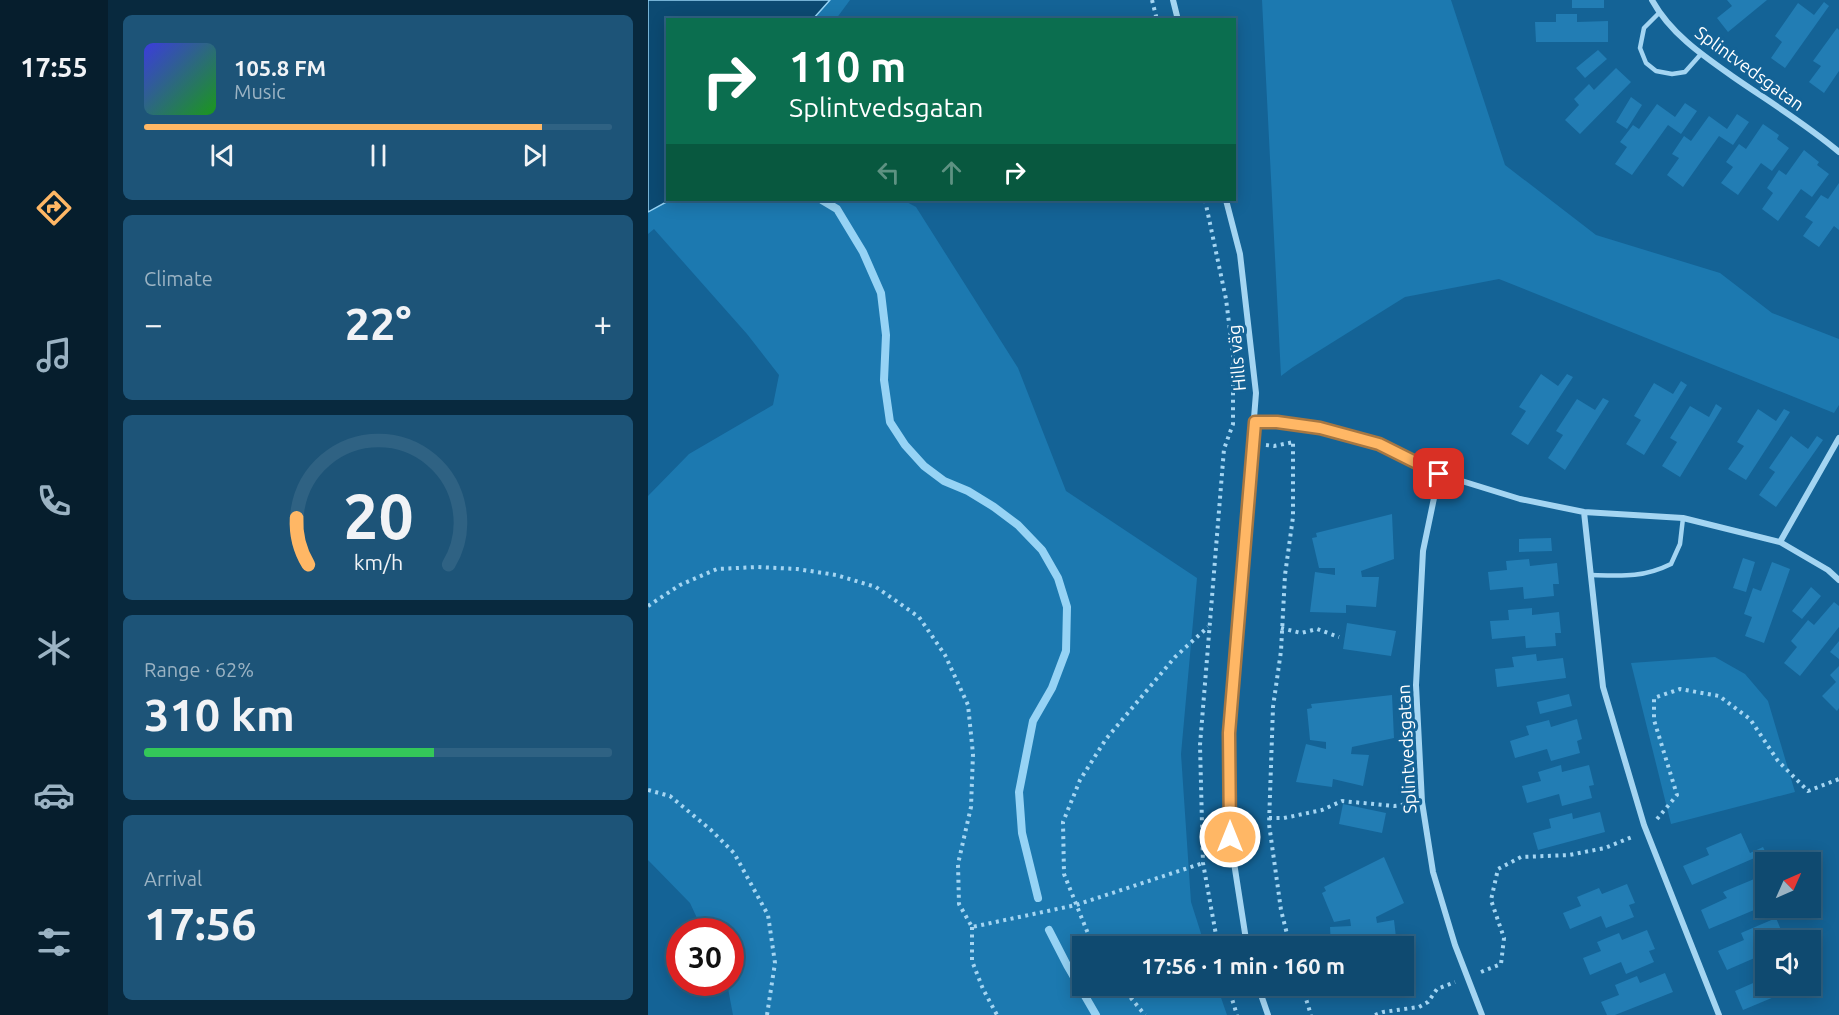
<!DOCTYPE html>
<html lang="en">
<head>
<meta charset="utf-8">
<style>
	:root { --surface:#0f4a70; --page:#1d5478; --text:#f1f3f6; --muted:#9bb3c3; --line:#2f6283; --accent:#ffb765 }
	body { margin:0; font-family:Ubuntu,sans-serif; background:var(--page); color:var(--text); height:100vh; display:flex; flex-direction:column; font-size:22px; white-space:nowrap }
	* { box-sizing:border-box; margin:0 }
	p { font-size:20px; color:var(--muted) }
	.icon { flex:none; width:33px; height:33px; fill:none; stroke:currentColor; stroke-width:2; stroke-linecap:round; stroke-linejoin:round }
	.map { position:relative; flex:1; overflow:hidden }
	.details { display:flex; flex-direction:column; gap:15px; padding:15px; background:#08293e; width:540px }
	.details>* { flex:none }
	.hud { position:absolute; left:18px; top:18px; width:570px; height:183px; border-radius:0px; box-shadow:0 3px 15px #0003,0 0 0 2px var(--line); background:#0b6e4f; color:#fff; overflow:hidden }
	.needle { width:39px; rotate:45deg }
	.tools { position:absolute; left:1107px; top:852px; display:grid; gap:12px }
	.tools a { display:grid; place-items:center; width:66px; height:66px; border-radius:0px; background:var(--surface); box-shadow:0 3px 15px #0003,0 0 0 2px var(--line); font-size:30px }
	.speed { position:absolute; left:18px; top:918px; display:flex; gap:12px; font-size:30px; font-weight:700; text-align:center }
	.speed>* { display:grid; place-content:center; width:78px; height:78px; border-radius:50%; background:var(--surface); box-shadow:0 3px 15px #0003,0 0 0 2px var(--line); line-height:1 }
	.speed .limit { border:9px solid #d22; background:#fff; color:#111 }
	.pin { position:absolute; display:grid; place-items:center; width:51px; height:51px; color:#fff; margin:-26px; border-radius:12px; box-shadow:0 3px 9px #0006 }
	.me { position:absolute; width:66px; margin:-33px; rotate:0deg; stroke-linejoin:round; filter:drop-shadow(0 0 4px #0008) }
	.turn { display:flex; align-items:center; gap:21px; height:126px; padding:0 24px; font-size:27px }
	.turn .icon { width:78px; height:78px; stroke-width:2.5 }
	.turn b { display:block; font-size:42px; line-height:51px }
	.lanes { display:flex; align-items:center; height:57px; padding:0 24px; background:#0003; justify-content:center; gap:30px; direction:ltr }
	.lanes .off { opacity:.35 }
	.big { font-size:45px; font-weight:600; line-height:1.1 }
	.details .tile { flex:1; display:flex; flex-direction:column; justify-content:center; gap:9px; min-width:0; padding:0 21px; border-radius:9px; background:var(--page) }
	.details .dial { align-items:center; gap:0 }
	.dial svg { height:156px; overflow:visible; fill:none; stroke:var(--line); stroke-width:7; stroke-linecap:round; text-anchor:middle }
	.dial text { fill:var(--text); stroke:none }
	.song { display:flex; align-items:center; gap:18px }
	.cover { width:72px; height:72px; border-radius:9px; background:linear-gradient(135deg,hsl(240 70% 55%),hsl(120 70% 35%)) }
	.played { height:6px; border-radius:3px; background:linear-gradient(90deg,var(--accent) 85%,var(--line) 85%) }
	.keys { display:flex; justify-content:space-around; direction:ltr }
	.heat { display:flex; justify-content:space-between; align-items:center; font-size:33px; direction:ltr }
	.charge { height:9px; border-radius:4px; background:linear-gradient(90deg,#34c759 62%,var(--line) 0) }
	.trip { position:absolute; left:424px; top:936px; width:342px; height:60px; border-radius:0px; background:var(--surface); box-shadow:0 3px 15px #0003,0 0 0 2px var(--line); font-weight:600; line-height:60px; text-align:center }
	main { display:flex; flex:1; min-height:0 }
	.dock { display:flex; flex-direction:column; width:108px; justify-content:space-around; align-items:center; background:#061e2d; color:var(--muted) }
	.dock .icon { width:42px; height:42px }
	.dock .on { color:var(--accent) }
	.dock b { font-size:27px; color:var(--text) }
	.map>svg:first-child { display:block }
	.green { fill:#1c79b0 }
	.water { fill:#0c4a72; stroke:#96d3f5; stroke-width:1.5 }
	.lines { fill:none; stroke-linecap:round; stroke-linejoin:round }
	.stream { stroke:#96d3f5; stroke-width:8 }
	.building { fill:#227db4 }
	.path { stroke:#a4d5f2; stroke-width:4; stroke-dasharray:3 4.5; stroke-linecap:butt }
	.service { stroke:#a4d5f2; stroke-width:4.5 }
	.minor { stroke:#a4d5f2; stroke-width:6 }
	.route-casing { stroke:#a67742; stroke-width:15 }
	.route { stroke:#ffb765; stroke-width:10 }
	.labels { text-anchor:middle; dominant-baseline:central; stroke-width:6; stroke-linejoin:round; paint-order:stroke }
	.street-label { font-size:18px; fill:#fff; stroke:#146396 }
</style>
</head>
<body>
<main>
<nav class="dock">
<b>17:55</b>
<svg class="icon on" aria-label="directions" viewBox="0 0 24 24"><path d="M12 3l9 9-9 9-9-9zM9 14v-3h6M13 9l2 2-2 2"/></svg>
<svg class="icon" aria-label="music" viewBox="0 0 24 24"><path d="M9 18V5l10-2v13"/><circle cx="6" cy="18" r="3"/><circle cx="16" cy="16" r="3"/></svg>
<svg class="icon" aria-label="phone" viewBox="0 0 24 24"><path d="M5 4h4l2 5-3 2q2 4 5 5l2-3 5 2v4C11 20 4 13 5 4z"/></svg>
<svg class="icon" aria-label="climate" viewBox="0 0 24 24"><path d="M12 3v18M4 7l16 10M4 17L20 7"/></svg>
<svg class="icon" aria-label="car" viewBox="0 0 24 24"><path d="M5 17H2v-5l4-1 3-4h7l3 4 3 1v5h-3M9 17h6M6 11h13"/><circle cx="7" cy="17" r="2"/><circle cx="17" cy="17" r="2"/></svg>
<svg class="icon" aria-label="filters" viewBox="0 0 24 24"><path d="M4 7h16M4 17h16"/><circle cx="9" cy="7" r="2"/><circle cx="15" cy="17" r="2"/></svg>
</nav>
<section class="details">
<div class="tile">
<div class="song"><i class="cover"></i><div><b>105.8 FM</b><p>Music</p></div></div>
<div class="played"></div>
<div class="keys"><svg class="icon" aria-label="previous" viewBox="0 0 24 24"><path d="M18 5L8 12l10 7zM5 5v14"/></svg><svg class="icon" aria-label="pause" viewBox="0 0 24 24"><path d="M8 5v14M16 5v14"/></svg><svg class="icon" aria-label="next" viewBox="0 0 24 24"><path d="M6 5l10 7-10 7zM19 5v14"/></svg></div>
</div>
<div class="tile"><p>Climate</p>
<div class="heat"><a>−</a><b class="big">22°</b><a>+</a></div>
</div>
<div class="tile dial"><svg viewBox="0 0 100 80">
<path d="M14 69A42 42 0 1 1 86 69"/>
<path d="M14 69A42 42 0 0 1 8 45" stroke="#ffb765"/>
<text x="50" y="56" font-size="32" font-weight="700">20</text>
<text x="50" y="72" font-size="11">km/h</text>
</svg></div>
<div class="tile"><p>Range · 62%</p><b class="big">310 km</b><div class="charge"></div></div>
<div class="tile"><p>Arrival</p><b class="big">17:56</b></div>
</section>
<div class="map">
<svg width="1191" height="1015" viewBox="0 0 1191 1015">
	<rect width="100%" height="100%" fill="#146396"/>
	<path class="green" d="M0,0H202L188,19L20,20V200H255L268,207L370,368L418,491L549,578L533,754L543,902L557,946H435V986H569L579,1015H85L79,983L82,982V932L55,931L42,903L0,860V496L41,454L125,405L131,375L99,334L6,229L0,234Z
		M614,0H803L857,165L948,235L1072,273L1124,313L1191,339V405L1186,413L851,279L757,297L645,367L633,376Z
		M1067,657L1097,674L1120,701L1147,792L1023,824L983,663Z"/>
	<path class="water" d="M0,0H182L165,19L20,20V200H22L0,212Z"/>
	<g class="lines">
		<path class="stream" d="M174,200L189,209L215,252L233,293L238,335L236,380L242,422L257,445L276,466L296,481L320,491L346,507L370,525L394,550L410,578L419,607L418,651L404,688L385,721L371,792L374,833L390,898
			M401,930L419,965L448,1015"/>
	</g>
	<path class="building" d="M924,0H956V8H924Z
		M1079,0H1119L1080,32L1069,18L1084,6Z
		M1176,2L1181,6L1137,68L1123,58L1134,42L1127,36L1150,3L1166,15Z
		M908,14H929V22L960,21V42H888L887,22H908Z
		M1189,28L1191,30V71L1176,93L1161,82L1173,66L1165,61Z
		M950,50L959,59L937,78L928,68Z
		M968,68L983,82L932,134L917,120L931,105L926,99L941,84L946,90Z
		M983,97L994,105L979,129L968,122Z
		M1037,103L1049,111L1033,134L1020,125L984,175L967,164L979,147L972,142L985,125L991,129L1009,104L1027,117Z
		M1089,114L1101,122L1085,145L1071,136L1035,187L1019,175L1031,158L1024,154L1036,136L1043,141L1061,116L1079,129Z
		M1115,124L1131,135L1129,139L1141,148L1124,171L1113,163L1090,195L1073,183L1085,167L1078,162L1091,144L1098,149Z
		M1156,150L1171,162L1169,165L1181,174L1164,197L1153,189L1130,221L1114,209L1125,193L1119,188L1131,170L1138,175Z
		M1191,183V230L1186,226L1171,247L1155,236L1165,222L1157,217L1173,195L1180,199Z
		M893,374L910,386L919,374L925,377L880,445L863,434L878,411L871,407Z
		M1033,381L1039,385L996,455L978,444L993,420L986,416L1006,383L1025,394Z
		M955,398L961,401L917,470L900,458L915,435L908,431L929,399L947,410Z
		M1068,404L1074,408L1032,477L1014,466L1029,442L1022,438L1042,406L1061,417Z
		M1110,409L1128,421L1136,409L1142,412L1098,480L1080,469L1096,446L1089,442Z
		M1143,436L1160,449L1169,436L1175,440L1128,507L1111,495L1127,472L1121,468Z
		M744,514L746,559L713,571L714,577H731L728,607L698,605V613L662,612L667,572L687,575V568H671L664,538L669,537L668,533Z
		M903,538L904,551L871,552V539Z
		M1095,558L1107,562L1098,592L1085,588Z
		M881,559L882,566L909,563L911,584H905L906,596L876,599L875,587L842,590L840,572L859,570L858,561Z
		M1124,562L1142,569L1116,643L1097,636L1104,617L1096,614L1105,588L1113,591Z
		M1163,587L1173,596L1154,619L1144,611Z
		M1186,602L1191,606V627L1152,676L1136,663L1149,647L1143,641L1160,620L1166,625Z
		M884,608V615L911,612L913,633H907L908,646L878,648L877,636L844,639L842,621L861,620L860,610Z
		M699,623L748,631L743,656L695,649Z
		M1191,641V659L1182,652Z
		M888,654L889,661L915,658L918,678L849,687L847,669L866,667L864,657Z
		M1191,666V708L1189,711L1174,696L1188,682L1182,675Z
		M921,694L924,706L892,714L889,702Z
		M744,695L746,738L704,747L703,754L721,755L715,786L685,779L684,787L648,782L658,744L678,749V742L662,740L659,709L664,708L663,704Z
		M929,719L934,739L929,741L932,753L903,761L899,749L867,758L862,741L881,735L878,726L901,720L903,727Z
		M913,765L914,772L941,765L946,785L941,786L944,798L914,806L911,794L879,803L874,786L893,781L890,772Z
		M695,804L738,813L734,833L691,824Z
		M952,812L957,832L890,850L885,833L903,828L901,819L924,813L925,819Z
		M1093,833L1102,853L1115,847L1118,853L1044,885L1035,866L1061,855L1058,848Z
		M736,857L756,903L728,917L729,923L746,920L749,946H683L682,927L703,926L702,919L686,922L674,893L678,891L676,887Z
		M1111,877L1118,892V905L1061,929L1053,910L1079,898L1075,892Z
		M979,884L987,903L981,905L986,917L958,928L953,916L922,929L915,913L933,906L929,897L951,888L954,894Z
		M1128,918L1136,937L1150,931L1153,938L1146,940H1118V953L1079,970L1070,951L1096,940L1093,933Z
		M999,930L1007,949L1001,951L1006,962L978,974L973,962L942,975L935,958L953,951L949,942L971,933L974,940Z
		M1118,970V986H1152L1095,1010L1087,991L1112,980L1109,973Z
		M1167,972L1169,978L1162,981V973Z
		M1017,973L1025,992L967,1015H959L953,1002L971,995L967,985L989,976L992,983Z"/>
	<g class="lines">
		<path class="path" d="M504,0L509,20
			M557,200L578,299L585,355V424L576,449L552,745L555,863L570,946
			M618,445L626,446L646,442
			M0,606L32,585L69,569L110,567L149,569L188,575L228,587L271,617L297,655L320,705L325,754L323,807L310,864L311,904L324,927L428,905L555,863
			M633,628L653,633L669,629L691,637
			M0,790L22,796L63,830L86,853L120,915L127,963L119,1015
			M621,818H636L674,810L694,801L746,806L761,804
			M1009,819L1029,795L1006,720V698L1032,689L1071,696L1102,719L1130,761L1160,791L1191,779
			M324,927V961L335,989L349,1015
			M445,946L416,874L415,822L432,780L458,739L527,657L560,627
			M642,946L633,910L621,824L625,707L633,651L637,575L645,517V442
			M833,972L853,964L856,938L843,900L850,869L873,857L921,855L957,848L984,837
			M473,986L497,1015
			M580,986L589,1015
			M654,986L663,1015
			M727,1015L735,1012L771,1007L780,1002L789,989L807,982"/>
		<path class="service" d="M1011,13L996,28L992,48L998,63L1008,71L1024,74L1037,72L1053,54
			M943,575C973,576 995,578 1023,564L1032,544L1035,518"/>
		<path class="minor" d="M525,0L530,20
			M1004,0C1022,33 1054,55 1084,76C1120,101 1158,124 1191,152
			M578,200L592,254L608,393L581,733L582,837L599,946
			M607,422H629L672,428L731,444L791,474L872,499L936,512L1035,518L1132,542L1180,570L1191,580
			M791,474L775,551L768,685L774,802L785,872L807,945L834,1015
			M936,512L955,687L996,825L1071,1015
			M1132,542L1191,438
			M610,986L620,1015"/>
	</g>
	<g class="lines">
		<g class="route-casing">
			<path id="route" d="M582,837L581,733L607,422H629L672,428L731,444L791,474"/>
		</g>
		<use href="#route" class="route"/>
	</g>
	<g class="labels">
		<g class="street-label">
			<text transform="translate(1102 68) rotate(36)">Splintvedsgatan</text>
			<text transform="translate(588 358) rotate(-95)">Hills väg</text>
			<text transform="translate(758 749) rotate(-93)">Splintvedsgatan</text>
		</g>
	</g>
</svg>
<div class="tools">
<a><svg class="needle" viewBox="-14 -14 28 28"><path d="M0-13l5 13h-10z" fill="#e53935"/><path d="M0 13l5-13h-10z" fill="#9bb3c3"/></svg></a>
<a><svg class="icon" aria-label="sound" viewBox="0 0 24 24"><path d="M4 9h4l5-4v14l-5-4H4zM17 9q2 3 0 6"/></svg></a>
</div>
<div class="speed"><div class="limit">30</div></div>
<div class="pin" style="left:791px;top:474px;background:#d93025"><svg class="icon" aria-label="arrive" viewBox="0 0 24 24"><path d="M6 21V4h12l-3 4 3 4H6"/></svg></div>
<svg class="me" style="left:582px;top:837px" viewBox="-20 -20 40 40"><circle r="17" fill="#ffb765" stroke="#fff" stroke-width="3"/><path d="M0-11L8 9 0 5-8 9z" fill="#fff"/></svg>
<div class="trip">17:56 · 1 min · 160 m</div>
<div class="hud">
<div class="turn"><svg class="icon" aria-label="right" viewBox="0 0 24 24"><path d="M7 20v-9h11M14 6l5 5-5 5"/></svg><div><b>110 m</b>Splintvedsgatan</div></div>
<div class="lanes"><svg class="icon off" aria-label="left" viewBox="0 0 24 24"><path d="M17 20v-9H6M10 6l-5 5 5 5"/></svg><svg class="icon off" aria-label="ahead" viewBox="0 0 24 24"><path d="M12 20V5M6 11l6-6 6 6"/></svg><svg class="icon" aria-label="right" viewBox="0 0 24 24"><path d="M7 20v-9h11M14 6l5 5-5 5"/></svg></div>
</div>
</div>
</main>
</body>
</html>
